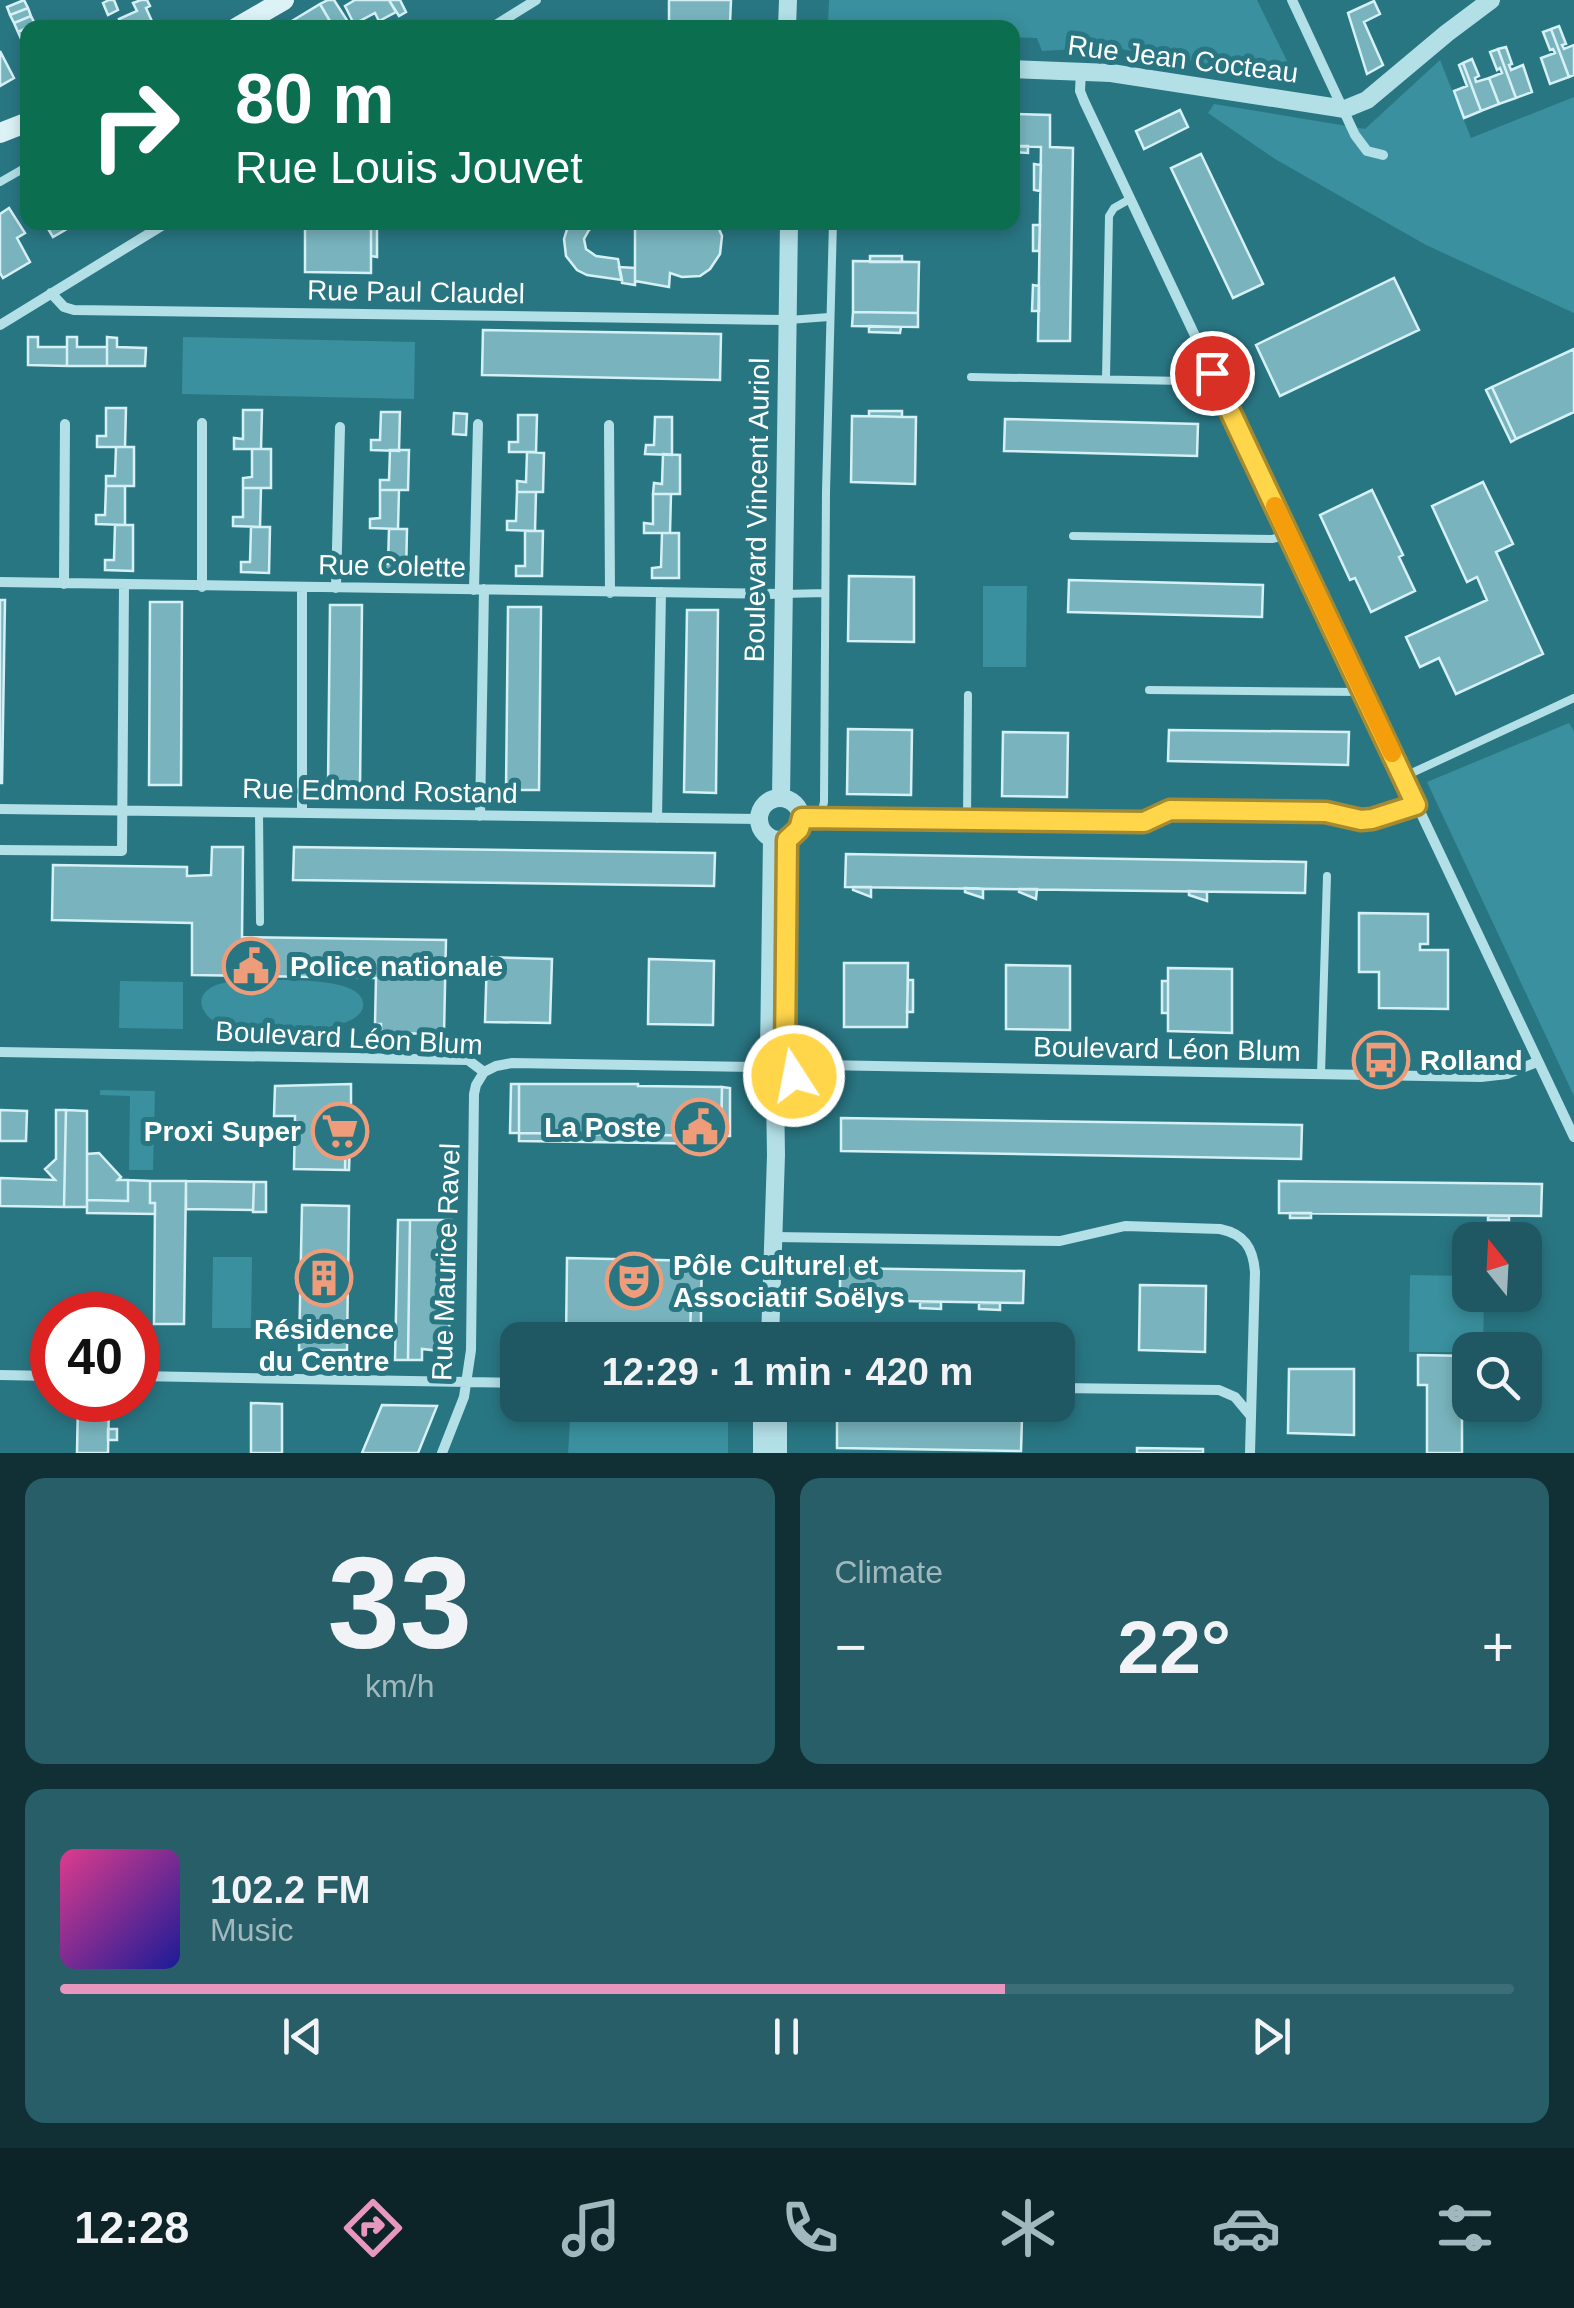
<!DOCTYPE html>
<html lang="en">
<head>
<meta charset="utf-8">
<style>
	:root { --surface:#1f5862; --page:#275e68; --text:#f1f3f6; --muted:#a1b8be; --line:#3c6e77; --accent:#e797bd }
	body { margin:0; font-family:Helvetica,sans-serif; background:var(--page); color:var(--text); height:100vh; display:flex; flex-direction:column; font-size:38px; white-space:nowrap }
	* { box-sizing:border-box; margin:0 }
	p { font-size:32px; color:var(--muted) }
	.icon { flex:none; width:55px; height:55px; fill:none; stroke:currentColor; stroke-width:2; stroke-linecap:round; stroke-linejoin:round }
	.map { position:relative; height:1453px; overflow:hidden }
	.drawer { display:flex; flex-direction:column; gap:25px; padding:25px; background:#113036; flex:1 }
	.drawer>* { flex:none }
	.hud { position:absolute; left:20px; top:20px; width:1000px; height:210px; border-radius:20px; box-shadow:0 5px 15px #0003; background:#0b6e4f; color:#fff; overflow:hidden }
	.needle { width:65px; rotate:342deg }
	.tools { position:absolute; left:1452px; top:1222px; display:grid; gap:20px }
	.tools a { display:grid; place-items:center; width:90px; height:90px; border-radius:20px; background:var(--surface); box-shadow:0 5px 15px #0003; font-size:50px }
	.speed { position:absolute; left:30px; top:1292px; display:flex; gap:20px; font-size:50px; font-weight:700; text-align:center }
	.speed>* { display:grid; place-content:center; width:130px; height:130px; border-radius:50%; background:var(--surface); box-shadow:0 5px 15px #0003; line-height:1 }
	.speed .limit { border:15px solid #d22; background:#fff; color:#111 }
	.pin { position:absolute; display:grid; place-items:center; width:85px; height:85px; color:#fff; margin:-42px; border:5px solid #fff; border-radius:50%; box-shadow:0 2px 10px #0007 }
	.me { position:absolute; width:110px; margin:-55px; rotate:349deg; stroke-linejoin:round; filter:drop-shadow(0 0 8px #0008) }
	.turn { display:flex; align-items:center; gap:35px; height:210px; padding:0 50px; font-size:45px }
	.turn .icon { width:130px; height:130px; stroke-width:2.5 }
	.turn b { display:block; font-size:70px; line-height:85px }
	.big { font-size:75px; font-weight:700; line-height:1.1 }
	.drawer .widget { flex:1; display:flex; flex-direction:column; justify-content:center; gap:15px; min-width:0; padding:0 35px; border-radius:20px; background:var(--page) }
	.drawer .dial { align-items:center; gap:0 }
	.dial b { font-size:130px; line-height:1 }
	.song { display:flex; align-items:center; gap:30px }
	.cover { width:120px; height:120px; border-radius:15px; background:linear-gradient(135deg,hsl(330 70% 55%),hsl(240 70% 35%)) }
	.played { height:10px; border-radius:5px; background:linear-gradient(90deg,var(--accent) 65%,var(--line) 65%) }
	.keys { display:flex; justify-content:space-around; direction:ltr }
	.heat { display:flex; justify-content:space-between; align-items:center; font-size:55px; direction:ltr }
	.drawer .tiles { flex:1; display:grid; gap:25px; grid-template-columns:1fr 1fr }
	.widget:last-child { grid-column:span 2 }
	.trip { position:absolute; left:500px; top:1322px; width:575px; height:100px; border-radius:20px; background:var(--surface); box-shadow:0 5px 15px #0003; font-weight:700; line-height:100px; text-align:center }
	.tab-bar { display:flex; height:160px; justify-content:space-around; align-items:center; background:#0c2327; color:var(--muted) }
	.tab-bar .icon { width:70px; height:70px }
	.tab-bar .current { color:var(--accent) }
	.tab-bar b { font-size:45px; color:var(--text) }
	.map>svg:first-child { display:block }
	.green { fill:#3a909e }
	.building { fill:#79b4be; stroke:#d6f1f5; stroke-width:2.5 }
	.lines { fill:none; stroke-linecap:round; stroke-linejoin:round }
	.service { stroke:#b3dfe7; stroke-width:8 }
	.minor { stroke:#b3dfe7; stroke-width:10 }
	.tertiary { stroke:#b3dfe7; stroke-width:18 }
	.secondary { stroke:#dcf2f6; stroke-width:20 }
	.route-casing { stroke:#a68a30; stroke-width:25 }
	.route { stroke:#ffd54a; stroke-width:18 }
	.slow { stroke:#f59e0b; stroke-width:18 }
	.labels { text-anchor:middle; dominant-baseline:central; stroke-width:10; stroke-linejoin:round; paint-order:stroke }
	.street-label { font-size:28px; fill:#fff; stroke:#297683 }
	.poi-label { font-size:28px; font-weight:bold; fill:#fff; stroke:#297683; text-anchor:start }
</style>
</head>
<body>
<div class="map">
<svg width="1574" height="1453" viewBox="0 0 1574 1453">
	<rect width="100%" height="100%" fill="#297683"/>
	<path class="green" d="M829,0H1257L1289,65L1287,71L1273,75L1109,47L1042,51L1037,38L1013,37L1012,28L828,27Z
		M1440,60L1471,138L1574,97V313L1426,245L1275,159L1208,113L1214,104L1365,129Z
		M183,337L415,342L414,399L182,394Z
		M983,586H1027L1026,667H983Z
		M1569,723L1574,731V1096L1427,782Z
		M120,981L183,982V1029L119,1028Z
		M238,981C260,981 369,972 363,1007C358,1037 240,1034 219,1024C205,1018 193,1000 209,989C217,983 229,982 238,981Z
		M100,1090L155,1091L153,1170H129L130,1096L100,1095Z
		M213,1257H252L251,1328H212Z
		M1410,1275L1470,1276V1295H1484L1483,1350H1470V1352H1409Z
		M571,1406L714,1410L728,1415V1453H568Z"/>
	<path class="building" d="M24,0L28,8L10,15L7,7Z
		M109,0H114L118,10L108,15L103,3Z
		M141,0H147L150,6L146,8L155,28H122L119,19L137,11L133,3Z
		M328,0H334L352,28H334L320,4Z
		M355,0H389L396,12L379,21L375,13L354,24L345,6Z
		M389,0H400L406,12L399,16Z
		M669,0H731L730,23L669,22Z
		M1374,1L1380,14L1364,22L1383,65L1367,74L1348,13Z
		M320,4L334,28H296L292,21Z
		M28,8L31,16L14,23L10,15Z
		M31,16L35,24L18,32L14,23Z
		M35,24L36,28H28V38L22,41L18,32Z
		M1559,26L1566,44L1562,45L1564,49L1574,45V75L1569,77L1551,29Z
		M1551,29L1569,77L1550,84L1541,58L1555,53L1553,49L1550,50L1543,32Z
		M1506,47L1512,64L1509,65L1511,70L1523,65L1532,92L1516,98L1498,49Z
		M1498,49L1516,98L1499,104L1489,78L1502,73L1500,68L1497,70L1490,52Z
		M0,51L14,78L0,86Z
		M1472,59L1479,76L1475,78L1476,82L1489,78L1499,104L1481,111L1463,63Z
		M1463,63L1481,111L1464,118L1454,91L1467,86L1459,65Z
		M1180,110L1188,127L1144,149L1136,131Z
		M1012,114L1050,115V147L1073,148L1070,341H1038L1041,147L1012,146Z
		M1012,146H1028V153L1012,152Z
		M1201,154L1263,284L1233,298L1171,168Z
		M1034,164L1041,165L1040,191L1034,190Z
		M9,208L25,233L17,238L30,262L3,278L0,273V214Z
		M44,222H70L72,226L53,237Z
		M305,222H371V273L305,272Z
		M594,222H635V228L595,226Z
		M594,222L595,226L589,230L584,239L586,249L596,256L618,259L622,280L587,275L577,270L566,256L564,239L569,223Z
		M635,222H716L722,236L720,254L710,269L700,276L682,277L670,273L669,287L635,281Z
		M371,225H377V257L371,256Z
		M1033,225H1040L1039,251H1033Z
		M870,256H902V262H870Z
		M853,261L919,262L918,313L853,312Z
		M619,267L635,268V285L622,283Z
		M1394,278L1419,330L1280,396L1256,345Z
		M1033,285L1039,286V311H1032Z
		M853,312L918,313V327L852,326Z
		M869,326L901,327L900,333L869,332Z
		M483,330L721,334L720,380L482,375Z
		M28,337H38V347H67V366L28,365Z
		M67,337H77V347H107V366H67Z
		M107,337L117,338V347L146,348L145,366H107Z
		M1574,349V412L1516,439L1492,387Z
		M1492,387L1516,439L1511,442L1486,390Z
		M106,408H126L125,447H97V436H106Z
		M243,410H262L261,449H234V438L243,439Z
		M869,411H902V417L869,416Z
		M381,412H400L399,451L371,450V440H380Z
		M454,413L467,414L466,435L453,434Z
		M518,415H537L536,452H509V442H518Z
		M852,416L916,417L915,484L851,482Z
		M655,417H672V455L645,454L646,445H654Z
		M1005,419L1198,424L1197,456L1004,451Z
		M116,447H134V486H106V476H115Z
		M252,449H271V488H243V478L252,477Z
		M390,450H409L408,490H380V480H389Z
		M527,452L544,453L543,492H517V481L526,482Z
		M663,454L680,455V494H653L654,483L662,484Z
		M1483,482L1513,544L1496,552L1543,654L1456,694L1439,658L1420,667L1406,637L1487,600L1477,577L1467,582L1432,506Z
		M106,486H125V525L96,524V515H105Z
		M243,488H261L260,527L233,526V517H243Z
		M380,490H399L398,529L370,528V519L380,518Z
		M1372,490L1403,555L1399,557L1415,591L1371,612L1355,578L1350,580L1320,515Z
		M517,492H536L535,531L507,530V521H516Z
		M653,494H671L670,533H644V523L653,524Z
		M115,525H133V571L105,570V560H114Z
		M251,527H270L269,573L241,572V562H250Z
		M389,529H407L406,575L378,574V564H388Z
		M525,531H543L542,576H516V566H525Z
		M662,533H679V578H652V568L661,567Z
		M849,576L914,577V642L848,641Z
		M1069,580L1263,585L1262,617L1068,612Z
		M0,600H5L2,783H0Z
		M150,602H182L181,785H149Z
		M330,605H362L360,788L328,787Z
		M508,607H541L539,790H506Z
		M687,610H718L716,793L684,792Z
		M848,729L912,730L911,795L847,794Z
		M1169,730L1349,732L1348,765L1168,761Z
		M1003,732L1068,733L1067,797L1002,796Z
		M212,847H243L242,937L446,940L444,1034L381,1033V1024H375L376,978L192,975V923L52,920L53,865L187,867V876L211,875Z
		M294,847L715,853L714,886L293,880Z
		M846,854L1306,862L1305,893L845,887Z
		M853,887H871V897L853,890Z
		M965,888L983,889V898L965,892Z
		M1019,889H1037L1036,899L1019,892Z
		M1189,891L1207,892V901L1189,895Z
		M1359,913L1428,914V944H1420V950H1448V1009L1379,1008V972H1359Z
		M487,957L552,959L550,1023L485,1022Z
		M649,959L714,961L713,1025L648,1024Z
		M844,963H908L907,1027H844Z
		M1006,965L1070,966V1030L1006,1029Z
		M1168,968L1232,969V1033L1168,1031Z
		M908,980H913V1012H907Z
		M1162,981H1168V1013H1162Z
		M351,1084V1115L346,1114L345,1170L294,1169L295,1116H274L275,1086Z
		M511,1084H519V1133H510Z
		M519,1084H638V1086L722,1087L721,1136L519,1133Z
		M722,1087L730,1088V1136H721Z
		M0,1110L27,1111L26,1141H0Z
		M56,1110H66L64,1207L0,1206V1178L55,1180L45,1169L56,1159Z
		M66,1110L87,1111V1207H64Z
		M346,1114L351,1115L349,1170H345Z
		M841,1118L1302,1125L1301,1159L841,1151Z
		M519,1133L721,1136V1144L519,1141Z
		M99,1153L121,1177L118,1180H128V1201L87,1200V1154Z
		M128,1180L150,1181V1203H155V1214L87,1213V1200L128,1201Z
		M150,1181H186L184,1324H154L155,1203H150Z
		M186,1181L254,1182L253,1210L186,1209Z
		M1279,1181L1542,1184L1541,1216L1279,1213Z
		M254,1182H266V1212H253Z
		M302,1205L349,1206L347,1350H299Z
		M1290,1213H1311V1218H1290Z
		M1488,1216H1509V1220H1488Z
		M398,1220H410L408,1360H395Z
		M410,1220H451L449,1352L422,1349V1360H408Z
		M567,1258L702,1261L701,1302L691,1301L690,1340H566Z
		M840,1268L1024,1271L1023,1303L840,1300Z
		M1140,1285L1206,1286L1205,1352L1139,1350Z
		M691,1301L701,1302V1340H690Z
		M859,1301H880V1308L859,1307Z
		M920,1302H941V1309L920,1308Z
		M979,1303H1000V1310L979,1309Z
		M1418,1355L1470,1356V1388H1462V1453H1427V1385H1418Z
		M1289,1369H1354V1435L1288,1433Z
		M78,1401H109L108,1453H77Z
		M251,1403L282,1404V1453H251Z
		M382,1405L437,1406L418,1453H362Z
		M837,1415L1022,1418L1021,1451L837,1448Z
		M108,1429H117V1440H108Z
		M1137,1448L1203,1449V1453H1137Z"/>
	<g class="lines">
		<path class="service" d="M0,182L28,166
			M789,320L829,317
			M971,377L1185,381L1212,373
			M1106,379L1109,216L1114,208L1130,199
			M1073,536L1272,539L1289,535
			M783,594L825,593
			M1149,690L1362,692
			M1403,777L1574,698
			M259,812L260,922
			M820,819L824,802L826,492L833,222
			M967,820L968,695
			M1321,1074L1327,876"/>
		<path class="minor" d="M1292,0L1355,135L1367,151L1383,155
			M491,28L536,0
			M1081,71L1080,91L1084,101L1574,1137
			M51,293L64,307L74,310L788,320
			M0,325L168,222
			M202,423V587
			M609,425L610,593
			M0,582L783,594
			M64,584L65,424
			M336,588L340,427
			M474,590L478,424
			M0,809L759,819
			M302,813V588
			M480,816L484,589
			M657,818L661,592
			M802,819L1144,822L1170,811L1326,812L1361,820L1372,819L1416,805
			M0,850L122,851L124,585
			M0,1052L468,1060L484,1072
			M794,1069L820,1065L1481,1077L1507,1074L1537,1062
			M484,1072L496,1066L512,1063L754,1067
			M774,1237L1060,1241L1125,1226L1220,1229C1244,1234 1253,1247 1255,1272L1250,1453
			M0,1375L52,1376
			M138,1376L518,1383
			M1058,1388L1219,1390L1235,1397L1250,1415
			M442,1453L464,1397L471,1350L474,1094L476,1085L484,1072"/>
		<path class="tertiary" d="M787,28L788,0
			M1012,69L1111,73L1345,109L1367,100L1447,33L1491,0
			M759 819a21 21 0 1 1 42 0a21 21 0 1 1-42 0Z
			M781,798L789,222
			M754 1073a20 20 0 1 1 40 0a20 20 0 1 1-40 0Z
			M769,1053L772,839
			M785,1056L787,840
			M770,1340L776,1155L775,1093
			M762,1405V1453
			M778,1453V1405"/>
		<path class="secondary" d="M236,28L284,0
			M0,133L28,122"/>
	</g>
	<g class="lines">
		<g class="route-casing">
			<path id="route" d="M794,1076L792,1063L785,1056L787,840L799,829L802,818L1144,822L1170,810L1326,812L1361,820L1372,819L1416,805L1212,373"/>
		</g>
		<use href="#route" class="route"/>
		<path class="slow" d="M1275,506L1392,753"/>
	</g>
	<defs>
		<g id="civic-ring" transform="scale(2.875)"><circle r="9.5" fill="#297683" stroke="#ee9c79" stroke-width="1.5"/><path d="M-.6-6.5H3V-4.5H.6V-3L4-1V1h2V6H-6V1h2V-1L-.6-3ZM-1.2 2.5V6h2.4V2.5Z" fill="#ee9c79"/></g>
		<g id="bus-ring" transform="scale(2.875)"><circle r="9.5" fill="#297683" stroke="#ee9c79" stroke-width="1.5"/><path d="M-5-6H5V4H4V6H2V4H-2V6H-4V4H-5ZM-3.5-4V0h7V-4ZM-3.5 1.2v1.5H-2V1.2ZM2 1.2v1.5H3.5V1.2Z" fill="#ee9c79"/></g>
		<g id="supermarket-ring" transform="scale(2.875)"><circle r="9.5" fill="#297683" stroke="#ee9c79" stroke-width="1.5"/><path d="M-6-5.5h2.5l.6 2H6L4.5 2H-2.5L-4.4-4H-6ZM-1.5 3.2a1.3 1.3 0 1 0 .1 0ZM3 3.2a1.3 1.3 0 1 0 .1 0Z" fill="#ee9c79"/></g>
		<g id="building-ring" transform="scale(2.875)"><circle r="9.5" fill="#297683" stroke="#ee9c79" stroke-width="1.5"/><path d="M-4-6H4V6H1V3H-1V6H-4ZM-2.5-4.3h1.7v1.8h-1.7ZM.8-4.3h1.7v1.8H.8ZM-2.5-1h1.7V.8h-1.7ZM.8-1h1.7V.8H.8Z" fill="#ee9c79"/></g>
		<g id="theatre-ring" transform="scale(2.875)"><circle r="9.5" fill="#297683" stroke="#ee9c79" stroke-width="1.5"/><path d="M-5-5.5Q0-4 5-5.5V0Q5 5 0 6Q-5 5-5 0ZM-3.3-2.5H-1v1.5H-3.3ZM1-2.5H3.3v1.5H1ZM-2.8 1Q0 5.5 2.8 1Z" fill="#ee9c79"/></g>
	</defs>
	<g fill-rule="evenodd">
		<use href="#civic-ring" x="251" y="966"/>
		<use href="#bus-ring" x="1381" y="1060"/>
		<use href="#civic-ring" x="700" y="1127"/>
		<use href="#supermarket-ring" x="340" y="1131"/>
		<use href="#building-ring" x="324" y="1278"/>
		<use href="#theatre-ring" x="634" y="1281"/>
	</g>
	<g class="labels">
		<g class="street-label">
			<text transform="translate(1183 59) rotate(7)">Rue Jean Cocteau</text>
			<text transform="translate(416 292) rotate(1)">Rue Paul Claudel</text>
			<text transform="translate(757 510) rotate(-89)">Boulevard Vincent Auriol</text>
			<text transform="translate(392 566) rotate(1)">Rue Colette</text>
			<text transform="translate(380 791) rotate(1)">Rue Edmond Rostand</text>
			<text transform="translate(349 1038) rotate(3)">Boulevard Léon Blum</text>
			<text transform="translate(1167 1049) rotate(1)">Boulevard Léon Blum</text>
			<text transform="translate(446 1262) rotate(-88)">Rue Maurice Ravel</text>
		</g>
		<g class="poi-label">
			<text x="290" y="966">Police nationale</text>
			<text x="1420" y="1060">Rolland</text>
			<text x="661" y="1127" text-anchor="end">La Poste</text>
			<text x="301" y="1131" text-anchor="end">Proxi Super</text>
			<text x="673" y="1265">Pôle Culturel et<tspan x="673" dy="32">Associatif Soëlys</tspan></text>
			<text x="324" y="1329" text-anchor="middle">Résidence<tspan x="324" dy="32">du Centre</tspan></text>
		</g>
	</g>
</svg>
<div class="tools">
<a><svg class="needle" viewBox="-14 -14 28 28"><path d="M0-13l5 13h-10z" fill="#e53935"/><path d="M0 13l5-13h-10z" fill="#a1b8be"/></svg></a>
<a><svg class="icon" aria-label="search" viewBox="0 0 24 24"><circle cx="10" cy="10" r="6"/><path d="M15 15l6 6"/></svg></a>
</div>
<div class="speed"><div class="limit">40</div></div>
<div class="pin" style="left:1212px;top:373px;background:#d93025"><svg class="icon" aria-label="arrive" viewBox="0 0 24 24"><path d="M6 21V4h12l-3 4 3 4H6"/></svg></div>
<svg class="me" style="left:794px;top:1076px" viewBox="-20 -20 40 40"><circle r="17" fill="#ffd54a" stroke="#fff" stroke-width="3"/><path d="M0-11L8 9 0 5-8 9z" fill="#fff"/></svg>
<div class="trip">12:29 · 1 min · 420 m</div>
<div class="hud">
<div class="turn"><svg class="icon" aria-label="right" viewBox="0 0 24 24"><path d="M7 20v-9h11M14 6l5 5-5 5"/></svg><div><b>80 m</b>Rue Louis Jouvet</div></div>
</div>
</div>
<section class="drawer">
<div class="tiles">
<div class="widget dial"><b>33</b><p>km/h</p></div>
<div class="widget"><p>Climate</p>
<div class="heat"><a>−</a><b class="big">22°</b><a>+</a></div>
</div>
<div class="widget">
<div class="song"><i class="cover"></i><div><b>102.2 FM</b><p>Music</p></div></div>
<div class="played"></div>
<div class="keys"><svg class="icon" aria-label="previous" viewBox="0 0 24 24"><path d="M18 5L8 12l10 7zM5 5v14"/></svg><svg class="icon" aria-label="pause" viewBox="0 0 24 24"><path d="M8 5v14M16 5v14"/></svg><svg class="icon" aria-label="next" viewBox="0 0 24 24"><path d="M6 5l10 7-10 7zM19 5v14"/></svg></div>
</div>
</div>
</section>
<nav class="tab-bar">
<b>12:28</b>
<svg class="icon current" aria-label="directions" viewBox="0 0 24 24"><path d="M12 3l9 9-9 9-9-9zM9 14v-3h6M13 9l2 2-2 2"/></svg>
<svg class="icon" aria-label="music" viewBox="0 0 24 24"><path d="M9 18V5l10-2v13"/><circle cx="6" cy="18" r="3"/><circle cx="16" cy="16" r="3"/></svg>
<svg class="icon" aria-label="phone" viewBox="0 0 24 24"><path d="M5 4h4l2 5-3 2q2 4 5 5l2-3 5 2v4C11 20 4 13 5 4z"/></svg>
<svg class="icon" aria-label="climate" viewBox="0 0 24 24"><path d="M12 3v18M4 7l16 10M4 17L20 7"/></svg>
<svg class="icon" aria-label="car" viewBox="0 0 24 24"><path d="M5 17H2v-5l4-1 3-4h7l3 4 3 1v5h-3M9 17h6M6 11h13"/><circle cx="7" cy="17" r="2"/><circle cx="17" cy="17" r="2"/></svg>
<svg class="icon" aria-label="filters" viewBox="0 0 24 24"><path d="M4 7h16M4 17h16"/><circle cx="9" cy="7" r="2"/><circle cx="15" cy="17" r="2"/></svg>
</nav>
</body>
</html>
